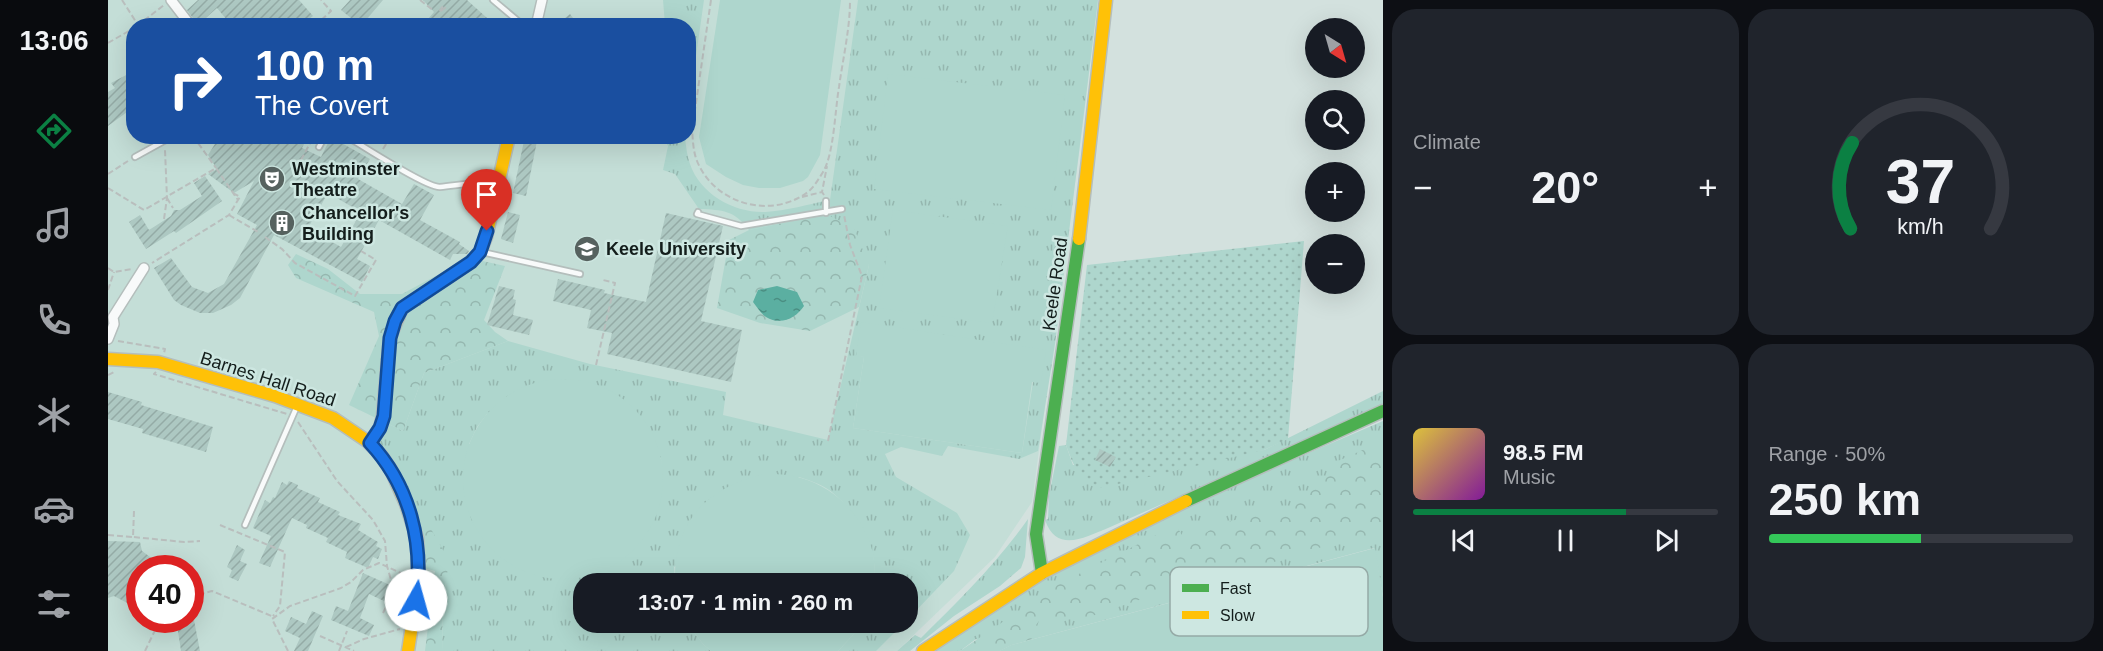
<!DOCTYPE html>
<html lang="en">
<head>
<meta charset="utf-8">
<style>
	:root { --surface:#171b24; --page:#20242c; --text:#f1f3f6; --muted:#9ea1a6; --line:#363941; --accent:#0b8043 }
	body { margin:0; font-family:Helvetica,sans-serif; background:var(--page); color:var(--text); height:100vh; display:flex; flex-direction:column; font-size:22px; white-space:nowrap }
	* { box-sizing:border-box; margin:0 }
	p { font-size:20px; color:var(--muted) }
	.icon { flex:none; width:33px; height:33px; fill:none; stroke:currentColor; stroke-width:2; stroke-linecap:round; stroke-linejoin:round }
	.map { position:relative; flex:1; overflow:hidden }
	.side { display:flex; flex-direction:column; gap:9px; padding:9px; background:#0d0f14; width:720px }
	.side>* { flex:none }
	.top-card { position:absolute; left:18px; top:18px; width:570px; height:126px; border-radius:24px; box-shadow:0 6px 24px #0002; background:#1a4fa0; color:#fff; overflow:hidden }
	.needle { width:39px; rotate:143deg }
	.controls { position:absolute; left:1197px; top:18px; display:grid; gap:12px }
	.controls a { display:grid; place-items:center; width:60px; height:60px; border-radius:50%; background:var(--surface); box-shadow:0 6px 24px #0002; font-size:30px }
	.speed { position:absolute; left:18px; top:555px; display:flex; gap:12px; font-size:30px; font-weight:700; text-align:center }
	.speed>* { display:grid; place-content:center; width:78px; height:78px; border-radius:50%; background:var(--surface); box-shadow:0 6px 24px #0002; line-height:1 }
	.speed .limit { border:9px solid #d22; background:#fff; color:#111 }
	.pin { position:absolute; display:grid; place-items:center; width:51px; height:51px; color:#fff; margin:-62px -26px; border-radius:50% 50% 50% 0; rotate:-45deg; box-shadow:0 0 6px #0007 }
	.pin .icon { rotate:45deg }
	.me { position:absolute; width:66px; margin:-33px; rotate:7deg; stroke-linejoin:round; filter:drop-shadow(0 0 4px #0008) }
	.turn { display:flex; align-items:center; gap:21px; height:126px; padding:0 30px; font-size:27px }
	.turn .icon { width:78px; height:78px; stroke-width:2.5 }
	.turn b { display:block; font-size:42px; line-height:51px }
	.big { font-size:45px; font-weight:800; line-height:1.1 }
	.side .widget { flex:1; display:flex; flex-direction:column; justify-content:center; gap:9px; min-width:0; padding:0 21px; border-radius:24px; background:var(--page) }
	.side .dial { align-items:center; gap:0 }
	.dial svg { height:156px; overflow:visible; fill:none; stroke:var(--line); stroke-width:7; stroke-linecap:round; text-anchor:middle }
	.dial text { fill:var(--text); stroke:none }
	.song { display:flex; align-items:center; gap:18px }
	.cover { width:72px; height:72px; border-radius:9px; background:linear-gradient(135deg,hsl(50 70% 55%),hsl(290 70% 35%)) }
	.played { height:6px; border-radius:3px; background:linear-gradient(90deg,var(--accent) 70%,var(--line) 70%) }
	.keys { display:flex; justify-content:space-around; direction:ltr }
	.heat { display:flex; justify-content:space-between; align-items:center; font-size:33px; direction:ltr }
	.charge { height:9px; border-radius:4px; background:linear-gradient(90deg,#34c759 50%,var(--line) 0) }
	.side .tiles { flex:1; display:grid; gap:9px; grid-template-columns:repeat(2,1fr) }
	.trip { position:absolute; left:465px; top:573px; width:345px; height:60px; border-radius:24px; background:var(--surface); box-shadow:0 6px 24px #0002; font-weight:800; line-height:60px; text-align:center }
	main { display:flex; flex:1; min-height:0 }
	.dock { display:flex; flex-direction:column; width:108px; justify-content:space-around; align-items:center; background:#090b0e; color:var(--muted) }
	.dock .icon { width:42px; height:42px }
	.dock .active { color:var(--accent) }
	.dock b { font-size:27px; color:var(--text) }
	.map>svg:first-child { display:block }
	.built { fill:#c4ded7; fill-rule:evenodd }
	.grass { fill:url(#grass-tufts); fill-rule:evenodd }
	.forest { fill:url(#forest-crowns) }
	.park { fill:url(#park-dots) }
	.garden { fill:#aed6cd }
	.water { fill:url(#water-ripples) }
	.building { fill:url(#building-hatch); fill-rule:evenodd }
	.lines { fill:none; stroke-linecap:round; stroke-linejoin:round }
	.lane-casing { stroke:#b4bebc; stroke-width:8 }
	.street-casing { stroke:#b4bebc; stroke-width:12 }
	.fast-casing { stroke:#b4bebc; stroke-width:15 }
	.slow-casing { stroke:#b4bebc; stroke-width:15 }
	.path { stroke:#b9bebd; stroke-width:2; stroke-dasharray:6 3; stroke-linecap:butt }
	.lane { stroke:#f8fafa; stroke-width:4.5 }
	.street { stroke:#f8fafa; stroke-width:9 }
	.fast { stroke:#4caf50; stroke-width:12 }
	.slow { stroke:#ffc107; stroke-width:12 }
	.route-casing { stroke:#114b97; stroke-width:15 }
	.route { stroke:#1a73e8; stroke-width:10 }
	.labels { text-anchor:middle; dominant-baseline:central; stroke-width:5; stroke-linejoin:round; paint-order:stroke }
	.poi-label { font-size:18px; font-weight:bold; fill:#131d1b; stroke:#cde7e1; text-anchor:start }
	.street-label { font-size:18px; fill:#131d1b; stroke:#cde7e1 }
	.key { fill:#cde7e1; stroke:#95aaa6; stroke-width:1.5 }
	.key-label { font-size:16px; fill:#131d1b }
</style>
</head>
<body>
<main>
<nav class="dock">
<b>13:06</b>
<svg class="icon active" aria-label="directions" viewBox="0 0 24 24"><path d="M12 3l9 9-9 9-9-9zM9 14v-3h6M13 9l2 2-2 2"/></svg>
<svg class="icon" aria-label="music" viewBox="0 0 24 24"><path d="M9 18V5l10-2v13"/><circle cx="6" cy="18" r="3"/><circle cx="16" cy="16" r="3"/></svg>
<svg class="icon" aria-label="phone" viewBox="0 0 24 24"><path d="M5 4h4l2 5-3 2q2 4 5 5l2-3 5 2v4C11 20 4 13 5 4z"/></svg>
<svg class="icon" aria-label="climate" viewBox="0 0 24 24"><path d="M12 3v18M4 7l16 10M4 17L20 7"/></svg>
<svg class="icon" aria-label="car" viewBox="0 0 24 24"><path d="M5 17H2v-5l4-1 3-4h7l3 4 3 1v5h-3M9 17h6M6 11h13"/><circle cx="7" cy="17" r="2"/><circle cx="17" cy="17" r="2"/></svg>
<svg class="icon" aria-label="filters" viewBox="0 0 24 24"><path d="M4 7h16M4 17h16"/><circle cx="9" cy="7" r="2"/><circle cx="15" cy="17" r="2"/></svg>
</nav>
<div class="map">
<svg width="1275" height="651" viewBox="0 0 1275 651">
	<defs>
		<pattern id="grass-tufts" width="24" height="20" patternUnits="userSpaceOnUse" patternTransform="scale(1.5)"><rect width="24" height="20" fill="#aed6cd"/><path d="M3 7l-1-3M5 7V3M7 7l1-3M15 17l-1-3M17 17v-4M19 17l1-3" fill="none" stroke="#95b7af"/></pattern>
		<pattern id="forest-crowns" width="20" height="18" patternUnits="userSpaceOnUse" patternTransform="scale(1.5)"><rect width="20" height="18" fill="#aed6cd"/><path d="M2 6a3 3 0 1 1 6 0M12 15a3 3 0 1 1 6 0" fill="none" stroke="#95b7af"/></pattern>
		<pattern id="park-dots" width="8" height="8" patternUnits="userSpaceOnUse" patternTransform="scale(1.5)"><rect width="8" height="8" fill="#aed6cd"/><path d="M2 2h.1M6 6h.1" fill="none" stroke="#95b7af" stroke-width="1.8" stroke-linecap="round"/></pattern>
		<pattern id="water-ripples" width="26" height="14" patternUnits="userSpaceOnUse" patternTransform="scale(1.5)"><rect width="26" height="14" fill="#5bafa1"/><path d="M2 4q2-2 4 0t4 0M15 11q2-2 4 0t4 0" fill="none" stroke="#4a8e82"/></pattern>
		<pattern id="building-hatch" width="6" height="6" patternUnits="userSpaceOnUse" patternTransform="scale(1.5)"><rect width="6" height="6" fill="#adc8c2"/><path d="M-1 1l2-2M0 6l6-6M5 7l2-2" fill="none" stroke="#94aba6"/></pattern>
	</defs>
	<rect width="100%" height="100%" fill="#d3e1de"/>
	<path class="built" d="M0,0H990L971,154L924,502L887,557L789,651H0ZM26,26H580V136H26ZM32,568H82V620H32ZM476,584H800V622H476Z"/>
	<path class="grass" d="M555,0H596L581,105L580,26L557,25Z
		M750,0H990L947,344L930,451L911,459L840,446L834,456L793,447L777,454L788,477L849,513L862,535L846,571L800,619V584L766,583C771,549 751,515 725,493C716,485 703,481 691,477L566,567L567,583L476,584V622L579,623L595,644L603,651H334L335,604L338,584L262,443L274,421L295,431L316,373L400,341L482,364L618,392L615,415L720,440L761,265L718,214L641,230C626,210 615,210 591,209L567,174L555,170L560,146L556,139L557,137H577C578,146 579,156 582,164C592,194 626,213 657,212C678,211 701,204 722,200ZM748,355L933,383L925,382L914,453L745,428L756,357ZM379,414L553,458L554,493L361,444L369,427Z
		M1275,391V406L1000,528C977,537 949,554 937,520L940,519L941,496L951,446L958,445L965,465L1156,450Z
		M1275,421V597L1266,548L903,645L891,651L868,639L852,651H825C859,629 893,604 928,584C1040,521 1158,471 1275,421Z
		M920,519L917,557L913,568L892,586L846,616L802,651H789L807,635L813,638C851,600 889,563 920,519Z
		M753,623H796L768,651H730L745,635Z"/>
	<path class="forest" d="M718,214L746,228L761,265L751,307L702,331L652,323L609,308L621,240L641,230Z
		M188,254L220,269L252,294H294L361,258L397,266L376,320L387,332L400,341L316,373L295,431L241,405L271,336L266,312L188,278L180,265Z
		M1275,441V533L1226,543L1177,559L1069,587L975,619L933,618L926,628L924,639L903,645L891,651H852L949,585L1068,525L1075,537H1091L1109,526L1127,520L1184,507L1211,485L1230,461Z
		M305,522L323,529L335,550L340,567L335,604L334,651H317L327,571L312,567Z"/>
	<path class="park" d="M1196,241L1180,439L1156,450L993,488C970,477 966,468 958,445L979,265Z"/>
	<path class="garden" d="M612,0H733L712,155L700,177L695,181L672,188H651L635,185L618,177L598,164L591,137Z
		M780,74L957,95L943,210L766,189Z
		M785,210L900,226L884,323L771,308Z
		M753,322L938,350L933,383L924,382L914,453L745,428L756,357L748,356Z
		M355 479a100 100 0 1 1 200 0a100 100 0 1 1-200 0Z
		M656,474C668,474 681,474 693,478C737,490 773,536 766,583H567C565,522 598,488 656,474Z
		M1267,548L1275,597V651H891L903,645Z
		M579,623H753L745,635L730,651H603L595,644Z"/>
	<path class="water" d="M669,286L689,292L696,306C688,318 673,326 658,317C653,314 649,307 645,302L650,290Z"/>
	<path class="building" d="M90,0H191L205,16L201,19L213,26H124L109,8L90,25L79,10Z
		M242,0H275L253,26L233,10Z
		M315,0H359L388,26H314L326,12Z
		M462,14L471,26H447Z
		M22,73L26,79V107L0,126V92L7,88L3,83Z
		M112,136H187L197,142L194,148L213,157L223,137L262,159L250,179L294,204L306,184L326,195L312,220L352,242L351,244L361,251L359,254H345L342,260L271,220L249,259L262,266L254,282L166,235L132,298L123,305L105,313H92L73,305L66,300L46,268L63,258L84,287L100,293L116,284L149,225L129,214L146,181L126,193L100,174L109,169L100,155ZM220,193L253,212L233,247L200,228Z
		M417,136H430L418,196L405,193Z
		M97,176L114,201L68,233L66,231L38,249L21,222L32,215L41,230L63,216L66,210H72L94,196L86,183Z
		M400,212L412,215L405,243L393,239Z
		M558,213L615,226L593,321L634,330L623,382L499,354L504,333L479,328L483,310L445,301L450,279L497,290L496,293L538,302Z
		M391,286L407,290L405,299L408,300L405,315L425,320L421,335L379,325Z
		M0,392L34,402L33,405L105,427L98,452L34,433L35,429L0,419Z
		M992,449L1008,457L1002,467L987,460Z
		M181,481L190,485L189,488L212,498L210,502L232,512L230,515L253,524L250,530L270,542L268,546L274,549L270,559L265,557L260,568L237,558L239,552L218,542L220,538L198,528L199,525L184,518L162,567L151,563L163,536L145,528L157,500L162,503L165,497L167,498L174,482L179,485Z
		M0,541L32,542L34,551L57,568H32V597L25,606L6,596L0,598Z
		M129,545L137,550L132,561L139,564L130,581L121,577L124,570L119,567Z
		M255,573L282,585L276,601L261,594L252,618L266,625L261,636L223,620L228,606L240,611Z
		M204,611L215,616L200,651H186L192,638L177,631L183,617L198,624Z
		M86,620L92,651H73L69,625Z"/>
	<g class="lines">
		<g class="lane-casing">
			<path id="lane" d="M385,0L416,26
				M238,136C253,145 319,188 332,187C351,185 369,182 388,182
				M211,147L217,136
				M27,157L65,136
				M718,201V213
				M590,212L589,214L633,226L734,209
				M374,252L472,274
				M137,525L190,404"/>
		</g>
		<g class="street-casing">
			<path id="street" d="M63,0L83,26
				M428,26L434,0
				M0,339L6,324L5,317L36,268"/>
		</g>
		<g class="fast-casing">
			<path id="fast" d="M1078,501L1275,411
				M934,573L928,534L971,239"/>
		</g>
		<g class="slow-casing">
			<path id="slow" d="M971,239L998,0
				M0,359L50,362L167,396L225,418L259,441L273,455L283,470L298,504L309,538L311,580L300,651
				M262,443L272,428L275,416L282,337L294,308L363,262L372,252L378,237L401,136
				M815,651L934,573L1078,501"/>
		</g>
		<path class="path" d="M14,0L30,25
			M312,0L326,11
			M603,0L584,130C585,140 585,151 589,161C606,203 660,219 697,194C705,189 710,180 715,172C726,154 727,110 731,87C735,58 742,29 742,0
			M333,11L332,10L336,5
			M333,11L338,7
			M334,20L340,26
			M29,26L56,5
			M207,26L223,11L213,0
			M0,43L26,28
			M85,136L108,168
			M275,149L283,136
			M193,160L206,136
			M0,174L20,161
			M0,188L36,210L108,168L130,200L121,215L44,263
			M125,193L132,197L130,200
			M716,195L714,192L719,166
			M694,197L714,192
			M59,198L65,208
			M121,215L152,233
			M56,219L59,198L57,150
			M157,237L174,249L187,263L247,296L268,260L253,251
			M0,268L6,272L24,269
			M0,290L6,272
			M10,341L57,349L56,353
			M488,365L507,283L495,280
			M48,372L46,374L179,414
			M0,375L6,372
			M190,422L229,481L265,520L277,541L279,566L286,590L297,595
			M720,441L754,276L742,245L736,215
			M26,511L25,537L76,542L92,541
			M112,525L177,552L172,606L165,616
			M0,535L25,537
			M82,597L104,591L166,617
			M275,613L286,590
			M212,636L246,651
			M238,647L256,639L292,629
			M37,651L52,620
			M180,651L164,619L182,606L233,588L243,582L255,570L271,563L299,576
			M231,651L239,631"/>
		<use href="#lane" class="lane"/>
		<use href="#street" class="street"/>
		<use href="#fast" class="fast"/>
		<use href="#slow" class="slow"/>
	</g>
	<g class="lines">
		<g class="route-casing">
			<path id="route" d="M308,600C316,543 302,486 262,443L272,428L276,416L282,338L287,321L294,308L363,262L372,252L379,231"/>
		</g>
		<use href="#route" class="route"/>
	</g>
	<defs>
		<g id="theatre-disc" transform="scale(1.35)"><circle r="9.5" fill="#56625f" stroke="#cde7e1"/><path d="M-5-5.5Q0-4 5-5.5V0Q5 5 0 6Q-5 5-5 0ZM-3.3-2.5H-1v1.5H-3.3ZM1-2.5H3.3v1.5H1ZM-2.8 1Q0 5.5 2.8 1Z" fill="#fff"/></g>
		<g id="building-disc" transform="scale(1.35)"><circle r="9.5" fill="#56625f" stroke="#cde7e1"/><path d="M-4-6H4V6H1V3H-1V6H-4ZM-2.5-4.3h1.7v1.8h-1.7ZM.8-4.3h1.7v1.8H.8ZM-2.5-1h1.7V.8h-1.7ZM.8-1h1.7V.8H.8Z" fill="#fff"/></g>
		<g id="university-disc" transform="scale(1.35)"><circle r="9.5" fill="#56625f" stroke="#cde7e1"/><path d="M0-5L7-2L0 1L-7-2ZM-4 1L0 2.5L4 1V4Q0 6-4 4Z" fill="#fff"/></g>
	</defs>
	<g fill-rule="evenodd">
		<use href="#theatre-disc" x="164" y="179"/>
		<use href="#building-disc" x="174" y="223"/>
		<use href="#university-disc" x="479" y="249"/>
	</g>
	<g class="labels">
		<g class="poi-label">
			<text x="184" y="169">Westminster<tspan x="184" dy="21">Theatre</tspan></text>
			<text x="194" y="213">Chancellor's<tspan x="194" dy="21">Building</tspan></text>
			<text x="498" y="249">Keele University</text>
		</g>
		<g class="street-label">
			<text transform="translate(947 284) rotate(-82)">Keele Road</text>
			<text transform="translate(160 379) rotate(18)">Barnes Hall Road</text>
		</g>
	</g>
	<rect x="1062" y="567" width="198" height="69" rx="9" class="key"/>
	<rect x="1074" y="584" width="27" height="8" fill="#4caf50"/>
	<rect x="1074" y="611" width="27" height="8" fill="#ffc107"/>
	<g class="key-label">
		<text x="1112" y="594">Fast</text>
		<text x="1112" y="621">Slow</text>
	</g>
</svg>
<div class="controls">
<a><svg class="needle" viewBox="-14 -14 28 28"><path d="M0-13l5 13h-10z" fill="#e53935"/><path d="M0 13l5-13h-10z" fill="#9ea1a6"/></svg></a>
<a><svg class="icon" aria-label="search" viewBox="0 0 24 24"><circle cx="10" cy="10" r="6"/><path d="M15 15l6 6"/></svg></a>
<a>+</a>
<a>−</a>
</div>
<div class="speed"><div class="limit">40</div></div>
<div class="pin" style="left:379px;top:231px;background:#d93025"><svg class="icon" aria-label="arrive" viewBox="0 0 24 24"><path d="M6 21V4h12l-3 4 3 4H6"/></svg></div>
<svg class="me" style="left:308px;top:600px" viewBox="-20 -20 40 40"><circle r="19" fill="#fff"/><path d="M0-13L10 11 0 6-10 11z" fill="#1a73e8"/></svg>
<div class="trip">13:07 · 1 min · 260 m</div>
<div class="top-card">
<div class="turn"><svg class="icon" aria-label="right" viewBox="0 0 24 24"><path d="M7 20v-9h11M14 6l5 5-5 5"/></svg><div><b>100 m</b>The Covert</div></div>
</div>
</div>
<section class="side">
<div class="tiles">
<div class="widget"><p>Climate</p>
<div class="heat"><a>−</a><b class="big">20°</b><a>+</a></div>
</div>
<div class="widget dial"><svg viewBox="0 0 100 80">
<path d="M14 69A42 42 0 1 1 86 69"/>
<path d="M14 69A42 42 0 0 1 15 25" stroke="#0b8043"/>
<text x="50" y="56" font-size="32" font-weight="700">37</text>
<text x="50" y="72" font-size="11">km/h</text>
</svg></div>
<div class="widget">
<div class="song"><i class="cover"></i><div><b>98.5 FM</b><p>Music</p></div></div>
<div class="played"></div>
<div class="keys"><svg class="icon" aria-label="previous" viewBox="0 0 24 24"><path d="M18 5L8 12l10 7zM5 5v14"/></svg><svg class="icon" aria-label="pause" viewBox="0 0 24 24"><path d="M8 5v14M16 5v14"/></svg><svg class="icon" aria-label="next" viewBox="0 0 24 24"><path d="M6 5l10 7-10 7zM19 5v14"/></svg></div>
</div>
<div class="widget"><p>Range · 50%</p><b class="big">250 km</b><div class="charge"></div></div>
</div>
</section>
</main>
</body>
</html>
